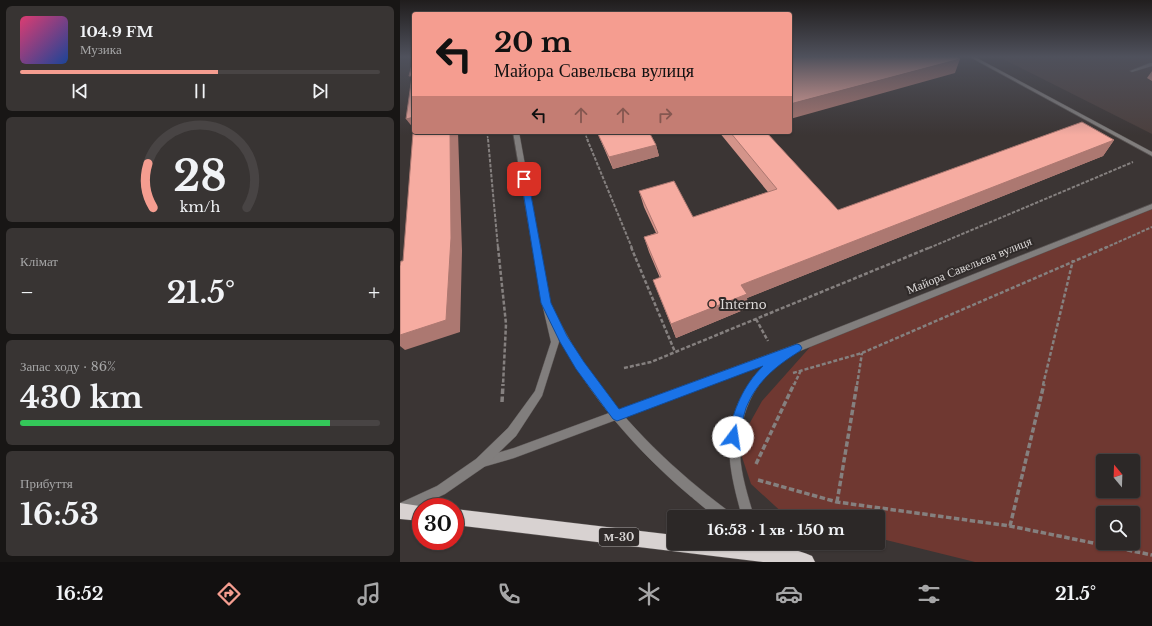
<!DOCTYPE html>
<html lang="uk">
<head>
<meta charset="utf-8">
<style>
	:root { --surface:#2c2827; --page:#383433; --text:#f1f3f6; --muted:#a6a6a7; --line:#484444; --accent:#f59d90 }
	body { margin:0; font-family:"Libre Baskerville",serif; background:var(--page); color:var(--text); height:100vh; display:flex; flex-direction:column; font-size:15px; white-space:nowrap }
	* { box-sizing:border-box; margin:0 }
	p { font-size:13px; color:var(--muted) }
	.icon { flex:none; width:22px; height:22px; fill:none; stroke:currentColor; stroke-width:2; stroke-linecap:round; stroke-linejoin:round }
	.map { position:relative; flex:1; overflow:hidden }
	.sheet { display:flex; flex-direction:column; gap:6px; padding:6px; background:#181615; width:400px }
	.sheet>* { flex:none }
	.top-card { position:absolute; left:12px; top:12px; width:380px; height:122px; border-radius:4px; box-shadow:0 1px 3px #0004,0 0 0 1px var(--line); background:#f59d90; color:#111; overflow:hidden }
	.needle { width:26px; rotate:341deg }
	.fabs { position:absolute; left:696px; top:454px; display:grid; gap:8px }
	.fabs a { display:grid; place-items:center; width:44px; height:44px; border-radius:4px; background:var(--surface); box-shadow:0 1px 3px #0004,0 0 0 1px var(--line); font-size:20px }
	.speed { position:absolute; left:12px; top:498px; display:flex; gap:8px; font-size:20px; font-weight:700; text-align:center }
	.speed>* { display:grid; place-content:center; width:52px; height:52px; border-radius:50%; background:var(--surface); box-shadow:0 1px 3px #0004,0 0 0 1px var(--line); line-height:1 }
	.speed .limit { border:6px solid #d22; background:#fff; color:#111 }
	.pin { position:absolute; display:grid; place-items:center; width:34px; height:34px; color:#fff; margin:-17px; border-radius:8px; box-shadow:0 2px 6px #0006 }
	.me { position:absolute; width:44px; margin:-22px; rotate:14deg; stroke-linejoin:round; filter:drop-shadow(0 0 3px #0008) }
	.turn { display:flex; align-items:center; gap:14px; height:84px; padding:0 16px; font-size:18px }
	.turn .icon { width:52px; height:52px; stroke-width:2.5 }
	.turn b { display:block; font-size:28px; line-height:34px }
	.lanes { display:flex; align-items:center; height:38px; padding:0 16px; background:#0003; justify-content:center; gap:20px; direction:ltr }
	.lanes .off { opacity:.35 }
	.big { font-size:30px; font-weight:700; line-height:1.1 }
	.sheet .widget { flex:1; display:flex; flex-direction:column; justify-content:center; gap:6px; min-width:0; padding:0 14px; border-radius:6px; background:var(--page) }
	.sheet .dial { align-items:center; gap:0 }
	.dial svg { height:104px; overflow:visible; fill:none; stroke:var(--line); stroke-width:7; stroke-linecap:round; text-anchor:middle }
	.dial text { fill:var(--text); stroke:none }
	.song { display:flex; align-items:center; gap:12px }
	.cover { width:48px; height:48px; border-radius:6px; background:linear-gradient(135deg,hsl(340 70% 55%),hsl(220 70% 35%)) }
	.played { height:4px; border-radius:2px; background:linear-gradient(90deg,var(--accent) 55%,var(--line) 55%) }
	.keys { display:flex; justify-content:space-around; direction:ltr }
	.heat { display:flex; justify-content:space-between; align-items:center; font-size:22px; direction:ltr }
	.charge { height:6px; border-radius:3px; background:linear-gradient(90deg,#34c759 86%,var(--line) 0) }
	.trip { position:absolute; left:267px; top:510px; width:218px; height:40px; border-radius:4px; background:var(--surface); box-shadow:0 1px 3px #0004,0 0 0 1px var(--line); font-weight:700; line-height:40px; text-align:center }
	.dock { display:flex; height:64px; justify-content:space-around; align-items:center; background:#121010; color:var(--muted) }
	.dock .icon { width:28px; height:28px }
	.dock .active { color:var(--accent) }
	.dock b { font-size:18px; color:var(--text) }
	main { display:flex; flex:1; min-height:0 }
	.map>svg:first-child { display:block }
	.built { fill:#4b3f3d }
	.green { fill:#6f3831; fill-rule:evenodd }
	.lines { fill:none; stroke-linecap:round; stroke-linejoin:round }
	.service-casing { stroke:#585352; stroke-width:1 }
	.minor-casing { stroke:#585352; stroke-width:1 }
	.tertiary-casing { stroke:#585352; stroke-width:1 }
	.trunk-casing { stroke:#585352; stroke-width:1 }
	.path-far3 { stroke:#85807f; stroke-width:1.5; stroke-dasharray:2.5 1.5; stroke-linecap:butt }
	.path-far2 { stroke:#85807f; stroke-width:2; stroke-dasharray:3.5 1.5; stroke-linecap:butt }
	.path-far1 { stroke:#85807f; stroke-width:2.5; stroke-dasharray:4 2; stroke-linecap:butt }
	.path { stroke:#85807f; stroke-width:3.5; stroke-dasharray:5.5 2.5; stroke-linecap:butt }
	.service { fill:#817e7d; fill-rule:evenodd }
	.minor { fill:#817e7d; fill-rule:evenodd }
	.tertiary { fill:#817e7d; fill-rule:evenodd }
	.trunk { fill:#d8d2d1; fill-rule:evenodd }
	.wall { fill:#d4948a }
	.shaded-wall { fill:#ac7871 }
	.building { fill:#f6aca1; stroke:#ac7871 }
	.route { fill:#1a73e8; stroke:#114b97 }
	.poi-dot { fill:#f59d90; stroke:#302b2a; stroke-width:1.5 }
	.labels { text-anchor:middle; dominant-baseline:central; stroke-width:4; stroke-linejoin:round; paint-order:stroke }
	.shield { fill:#302b2a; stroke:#a8a5a4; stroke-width:1 }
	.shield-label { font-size:11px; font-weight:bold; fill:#dcd9d8 }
	.street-label { font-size:12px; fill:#dcd9d8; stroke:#302b2a }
	.poi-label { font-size:12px; fill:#dcd9d8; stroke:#302b2a; text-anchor:start }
</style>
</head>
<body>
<main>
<section class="sheet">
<div class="widget">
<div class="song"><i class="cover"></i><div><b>104.9 FM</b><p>Музика</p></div></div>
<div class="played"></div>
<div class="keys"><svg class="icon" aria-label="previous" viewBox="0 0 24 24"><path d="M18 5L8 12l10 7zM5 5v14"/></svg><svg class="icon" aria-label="pause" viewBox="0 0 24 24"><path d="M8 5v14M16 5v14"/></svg><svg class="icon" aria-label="next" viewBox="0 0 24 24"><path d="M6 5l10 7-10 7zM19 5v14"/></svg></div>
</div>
<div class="widget dial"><svg viewBox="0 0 100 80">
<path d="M14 69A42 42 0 1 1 86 69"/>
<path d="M14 69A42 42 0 0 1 10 35" stroke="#f59d90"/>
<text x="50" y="56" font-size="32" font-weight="700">28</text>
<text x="50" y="72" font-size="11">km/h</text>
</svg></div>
<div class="widget"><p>Клімат</p>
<div class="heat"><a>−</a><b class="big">21.5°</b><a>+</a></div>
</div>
<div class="widget"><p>Запас ходу · 86%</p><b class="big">430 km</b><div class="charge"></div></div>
<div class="widget"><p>Прибуття</p><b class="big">16:53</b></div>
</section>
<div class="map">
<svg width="752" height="562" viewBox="0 0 752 562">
	<rect width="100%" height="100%" fill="#3b3534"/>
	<path class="built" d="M599,57H752V134Z"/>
	<path class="green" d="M752,206V562H575L478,538V517L386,516L351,484L342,457L347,428L362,401L411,346ZM703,461H733V491H703ZM703,513H733V543H703Z"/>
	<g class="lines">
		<g class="service-casing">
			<path id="service" d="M750,63H752V66L732,72L730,71Z"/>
		</g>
		<g class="minor-casing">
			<path id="minor" d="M570,57H575L752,152V156Z
				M752,204V209L385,357L384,361C353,381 338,417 340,454C341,475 348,496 354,517H342C331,476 321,440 340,399C347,386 354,374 366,364L114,458L83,467L79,466L78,462L79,458L83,457L114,448L394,345Z"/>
		</g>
		<g class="tertiary-casing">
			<path id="tertiary" d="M113,132H119L152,313H155C166,333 176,353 189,371C228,427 277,473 331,513L333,517C328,517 322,518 318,517C312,515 294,499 289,495C236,450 190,397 158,336L159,342L142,396L116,436L84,467L45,494L0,515V503L37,486L76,459L108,428L135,391L151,342L142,303Z
				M358,543C368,543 378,541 382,551L380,555L376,557C369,554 361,550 358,543Z"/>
		</g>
		<g class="trunk-casing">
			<path id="trunk" d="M0,503L26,507H21V521L0,519Z
				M55,509L274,535V543C319,543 369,538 412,556L415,562H363L55,525Z"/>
		</g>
		<path class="path-far3" d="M87,132L88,140
			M184,132L188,140"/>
		<path class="path-far2" d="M88,139L98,248
			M187,139L232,248
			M529,248L733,162
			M705,248L752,227"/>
		<path class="path-far1" d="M98,247L106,324L103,385
			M231,247L275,352
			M356,319L368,341
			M224,368L251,362L531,247
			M393,373L462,353L707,247
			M394,385L401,370
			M457,385L462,353
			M643,385L673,260"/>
		<path class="path" d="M102,402L103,384
			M356,464L394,384
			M358,480L437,502L610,526L752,555
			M437,502L457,384
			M610,526L644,384"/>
		<use href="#service" class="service"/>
		<use href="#minor" class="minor"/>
		<use href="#tertiary" class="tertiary"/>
		<use href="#trunk" class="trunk"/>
	</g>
	<path class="wall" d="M752,71V81L747,78Z
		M197,132H249L256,145L259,156L213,169Z
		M319,132H366L438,210L714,140L703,156L347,298L348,308L276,338L253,280L260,278L249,252L244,237L256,233L244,207L239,191L293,217L368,192Z"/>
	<path class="shaded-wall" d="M560,59L555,73L390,119V104Z
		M14,117V129L6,119Z
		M50,132H58L62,251L60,332L5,350L0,346V335Z
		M714,140L703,156L347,298L348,308L276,338L271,324L341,285Z
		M256,145L259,156L213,169L209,157Z"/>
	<path class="building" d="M14,57V117L6,119L12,76H9Z
		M390,57H557L560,59L390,104Z
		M14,120V132H50L51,238L46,320L0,335V266L1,261H3Z
		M682,122L714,140L341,285L347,294L271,324L253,280L261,277L244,237L258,233L239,191L274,181L293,217L377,189L330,132H366L438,210Z
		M197,132H249L256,145L209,157Z"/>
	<linearGradient id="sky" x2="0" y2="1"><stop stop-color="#201d1d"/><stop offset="0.42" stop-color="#4f515c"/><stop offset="1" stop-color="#4f515c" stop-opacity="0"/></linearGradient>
	<rect width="752" height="135" fill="url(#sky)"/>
	<path class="route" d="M124,176L128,179L151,303L167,336L184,362L219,409L397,344L400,345L402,348L400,351C376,366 357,381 346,408C342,419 342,430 338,441L333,443L329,441L327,437C335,408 342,387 363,366L217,421L213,419L176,369L160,342L141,303L121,179Z"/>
	<circle class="poi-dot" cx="312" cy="304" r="4"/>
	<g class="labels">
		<rect class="shield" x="199" y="528" width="40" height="18" rx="3"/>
		<g class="shield-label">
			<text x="219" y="537">М-30</text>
		</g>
		<g class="street-label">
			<text transform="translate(569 265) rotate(-22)">Майора Савельєва вулиця</text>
		</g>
		<g class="poi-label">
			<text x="320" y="304">Interno</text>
		</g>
	</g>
</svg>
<div class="fabs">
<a><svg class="needle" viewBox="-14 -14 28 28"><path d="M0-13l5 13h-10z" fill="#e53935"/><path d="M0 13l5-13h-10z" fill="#a6a6a7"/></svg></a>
<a><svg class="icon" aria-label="search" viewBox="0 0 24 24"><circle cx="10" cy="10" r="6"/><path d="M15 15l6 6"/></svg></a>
</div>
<div class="speed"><div class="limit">30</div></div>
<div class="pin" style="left:124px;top:179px;background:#d93025"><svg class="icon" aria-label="arrive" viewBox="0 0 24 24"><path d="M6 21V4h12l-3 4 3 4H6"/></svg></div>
<svg class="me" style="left:333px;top:437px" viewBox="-20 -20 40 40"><circle r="19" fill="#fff"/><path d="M0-13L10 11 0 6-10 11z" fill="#1a73e8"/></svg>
<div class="trip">16:53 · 1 хв · 150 m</div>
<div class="top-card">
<div class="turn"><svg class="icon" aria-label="left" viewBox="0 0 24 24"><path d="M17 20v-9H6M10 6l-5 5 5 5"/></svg><div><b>20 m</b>Майора Савельєва вулиця</div></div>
<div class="lanes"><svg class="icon" aria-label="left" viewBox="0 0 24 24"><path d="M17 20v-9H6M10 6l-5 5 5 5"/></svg><svg class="icon off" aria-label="ahead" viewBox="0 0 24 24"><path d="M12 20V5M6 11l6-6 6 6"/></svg><svg class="icon off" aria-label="ahead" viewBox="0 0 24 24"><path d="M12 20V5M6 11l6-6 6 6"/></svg><svg class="icon off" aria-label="right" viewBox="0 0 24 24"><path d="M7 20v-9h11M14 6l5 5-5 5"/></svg></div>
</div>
</div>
</main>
<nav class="dock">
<b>16:52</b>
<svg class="icon active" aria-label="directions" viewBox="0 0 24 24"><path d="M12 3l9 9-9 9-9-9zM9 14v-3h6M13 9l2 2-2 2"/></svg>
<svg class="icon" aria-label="music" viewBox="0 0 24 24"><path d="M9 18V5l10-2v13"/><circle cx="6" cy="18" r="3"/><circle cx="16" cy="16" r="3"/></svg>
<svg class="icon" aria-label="phone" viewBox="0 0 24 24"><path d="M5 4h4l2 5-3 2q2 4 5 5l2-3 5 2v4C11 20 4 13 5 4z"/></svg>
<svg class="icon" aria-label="climate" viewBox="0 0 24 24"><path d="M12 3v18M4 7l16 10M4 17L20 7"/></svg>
<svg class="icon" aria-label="car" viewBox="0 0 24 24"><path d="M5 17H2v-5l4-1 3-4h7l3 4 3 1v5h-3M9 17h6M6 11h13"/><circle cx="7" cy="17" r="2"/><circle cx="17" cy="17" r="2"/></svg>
<svg class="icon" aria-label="filters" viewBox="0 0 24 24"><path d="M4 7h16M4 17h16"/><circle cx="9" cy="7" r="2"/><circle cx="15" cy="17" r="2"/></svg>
<b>21.5°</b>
</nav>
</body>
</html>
